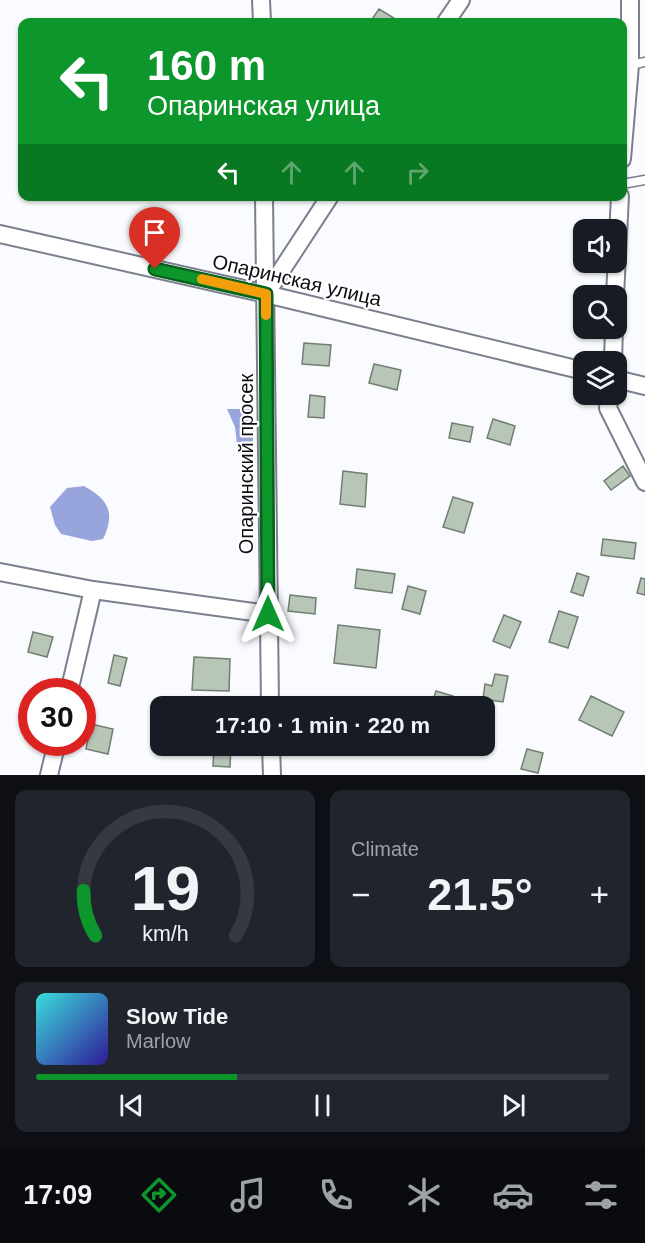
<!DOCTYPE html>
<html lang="en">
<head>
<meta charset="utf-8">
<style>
	:root { --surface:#171b24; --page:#20242c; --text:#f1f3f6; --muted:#9ea1a6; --line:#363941; --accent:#0c962b }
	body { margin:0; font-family:Arial,sans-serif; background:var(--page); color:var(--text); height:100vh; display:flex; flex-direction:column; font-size:22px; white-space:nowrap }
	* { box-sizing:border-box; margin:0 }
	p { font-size:20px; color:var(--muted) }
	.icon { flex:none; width:33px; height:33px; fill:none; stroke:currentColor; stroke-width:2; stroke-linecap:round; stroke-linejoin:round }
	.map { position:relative; height:775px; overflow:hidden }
	.drawer { display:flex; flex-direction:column; gap:15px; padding:15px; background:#0d0f14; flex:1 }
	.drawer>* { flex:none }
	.banner { position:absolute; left:18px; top:18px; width:609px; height:183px; border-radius:12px; box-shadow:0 2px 4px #0004; background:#0c962b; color:#fff; overflow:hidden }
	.buttons { position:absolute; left:573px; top:219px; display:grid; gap:12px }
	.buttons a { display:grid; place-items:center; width:54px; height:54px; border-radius:12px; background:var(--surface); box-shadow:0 2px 4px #0004; font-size:30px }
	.speed { position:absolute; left:18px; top:678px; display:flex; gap:12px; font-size:30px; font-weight:700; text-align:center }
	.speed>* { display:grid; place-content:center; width:78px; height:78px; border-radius:50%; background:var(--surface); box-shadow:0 2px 4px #0004; line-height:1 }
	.speed .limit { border:9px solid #d22; background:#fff; color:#111 }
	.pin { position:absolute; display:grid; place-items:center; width:51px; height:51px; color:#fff; margin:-62px -26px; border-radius:50% 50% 50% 0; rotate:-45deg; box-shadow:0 0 6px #0007 }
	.pin .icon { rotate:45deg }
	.me { position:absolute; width:66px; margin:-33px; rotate:0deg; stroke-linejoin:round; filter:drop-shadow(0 0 4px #0008) }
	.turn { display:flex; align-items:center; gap:21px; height:126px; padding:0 30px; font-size:27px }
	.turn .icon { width:78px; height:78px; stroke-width:2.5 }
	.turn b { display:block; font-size:42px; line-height:51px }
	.lanes { display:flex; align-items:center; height:57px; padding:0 30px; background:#0003; justify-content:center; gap:30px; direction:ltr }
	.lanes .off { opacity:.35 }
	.big { font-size:45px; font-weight:600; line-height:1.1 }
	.drawer .tile { flex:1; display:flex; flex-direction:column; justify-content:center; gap:9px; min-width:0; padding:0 21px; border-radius:12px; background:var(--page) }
	.drawer .dial { align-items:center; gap:0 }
	.dial svg { height:156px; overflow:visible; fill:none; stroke:var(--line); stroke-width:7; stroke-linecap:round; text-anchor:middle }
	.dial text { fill:var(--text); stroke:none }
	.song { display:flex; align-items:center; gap:18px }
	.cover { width:72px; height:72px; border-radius:9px; background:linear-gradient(135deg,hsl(180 70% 55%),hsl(250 70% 35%)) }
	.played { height:6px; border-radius:3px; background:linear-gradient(90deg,var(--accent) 35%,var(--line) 35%) }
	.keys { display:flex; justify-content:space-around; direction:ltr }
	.heat { display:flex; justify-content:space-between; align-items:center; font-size:33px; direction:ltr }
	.drawer .tiles { flex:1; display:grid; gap:15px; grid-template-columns:1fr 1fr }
	.tile:last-child { grid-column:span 2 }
	.trip { position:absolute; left:150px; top:696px; width:345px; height:60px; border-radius:12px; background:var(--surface); box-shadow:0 2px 4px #0004; font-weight:600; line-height:60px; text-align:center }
	.tab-bar { display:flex; height:96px; justify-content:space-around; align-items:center; background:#090b0e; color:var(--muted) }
	.tab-bar .icon { width:42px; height:42px }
	.tab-bar .current { color:var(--accent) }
	.tab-bar b { font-size:27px; color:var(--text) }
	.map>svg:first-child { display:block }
	.water { fill:#98a4dc }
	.building { fill:#b8c6b8; stroke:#717e71; stroke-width:1.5 }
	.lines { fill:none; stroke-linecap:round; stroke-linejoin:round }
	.service-casing { stroke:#7b7f8f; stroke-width:11 }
	.minor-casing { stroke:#7b7f8f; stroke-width:20 }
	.service { stroke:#fff; stroke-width:8 }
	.minor { stroke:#fff; stroke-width:16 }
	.route-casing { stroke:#08621c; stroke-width:15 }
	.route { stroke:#0c962b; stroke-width:10 }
	.slow { stroke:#f59e0b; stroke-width:10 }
	.labels { text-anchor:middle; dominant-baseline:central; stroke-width:4.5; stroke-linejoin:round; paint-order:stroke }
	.street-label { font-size:20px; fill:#0c0d13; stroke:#fff }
</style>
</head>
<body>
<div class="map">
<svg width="645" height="775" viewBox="0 0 645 775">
	<rect width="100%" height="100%" fill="#fafbfe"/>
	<path class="water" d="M227,409H251L255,424L251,453H238L235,427Z
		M84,486C108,499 116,513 103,539L92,541L61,534L55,525L50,507L67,488Z"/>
	<path class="building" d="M379,9L397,20L396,22H370Z
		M304,343L331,345L329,366L302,364Z
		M374,364L401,370L397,390L369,383Z
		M310,395L325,397L324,418L308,417Z
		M493,419L515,426L510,445L487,438Z
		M452,423L473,427L470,442L449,438Z
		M623,466L630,476L611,490L604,481Z
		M343,471L367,474L365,507L340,504Z
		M453,497L473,503L464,533L443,527Z
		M603,539L636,543L634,559L601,555Z
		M357,569L395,574L392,593L355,588Z
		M577,573L589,577L583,596L571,592Z
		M641,578L645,579V595L637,593Z
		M408,586L426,591L420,614L402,609Z
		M290,595L316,598L315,614L288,611Z
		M559,611L578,617L568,648L549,642Z
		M504,615L521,622L510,648L493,641Z
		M338,625L380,630L376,668L334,663Z
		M33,632L53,637L47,657L28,652Z
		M114,655L127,658L120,686L108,683Z
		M194,657L230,659L229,691L192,690Z
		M495,674L508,676L503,702L483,699L485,684L492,686Z
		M436,691L453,696L451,704L460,706H431Z
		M591,696L624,712L612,736L579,720Z
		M91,724L113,729L108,754L86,749Z
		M214,746H231L230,767L213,766Z
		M351,746H369V754L351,753Z
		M527,749L543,753L538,773L521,769Z"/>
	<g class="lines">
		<g class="service-casing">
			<path id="service" d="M630,65L645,62
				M622,184L645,180"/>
		</g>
		<g class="minor-casing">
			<path id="minor" d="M261,0L262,22
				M446,22L461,0
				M622,159L630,65V0
				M264,196L270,706
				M0,234L266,294L584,371
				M266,294L330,196
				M615,296L620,196
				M613,362L614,328
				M616,379L645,386
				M610,394L608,408L645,482
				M0,572L93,590L268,614
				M69,692L93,590
				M271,746L272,775
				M49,775L57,742"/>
		</g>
		<use href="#service" class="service"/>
		<use href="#minor" class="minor"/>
	</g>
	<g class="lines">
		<g class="route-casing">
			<path id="route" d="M155,269L266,294L268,614"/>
		</g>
		<use href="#route" class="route"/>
		<path class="slow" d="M202,279L266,294V315"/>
	</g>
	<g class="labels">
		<g class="street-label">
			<text transform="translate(297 280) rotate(13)">Опаринская улица</text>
			<text transform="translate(246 464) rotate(-90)">Опаринский просек</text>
		</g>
	</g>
</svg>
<div class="buttons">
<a><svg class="icon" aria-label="sound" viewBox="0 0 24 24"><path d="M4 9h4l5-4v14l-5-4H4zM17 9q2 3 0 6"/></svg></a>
<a><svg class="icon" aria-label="search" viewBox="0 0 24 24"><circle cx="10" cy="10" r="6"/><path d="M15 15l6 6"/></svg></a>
<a><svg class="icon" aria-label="layers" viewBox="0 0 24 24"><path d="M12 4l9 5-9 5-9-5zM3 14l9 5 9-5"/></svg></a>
</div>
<div class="speed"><div class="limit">30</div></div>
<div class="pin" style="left:155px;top:269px;background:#d93025"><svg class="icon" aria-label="arrive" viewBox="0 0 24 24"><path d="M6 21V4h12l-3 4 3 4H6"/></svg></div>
<svg class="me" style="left:268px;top:614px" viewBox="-20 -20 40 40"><path d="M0-17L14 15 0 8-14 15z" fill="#0c962b" stroke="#fff" stroke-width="4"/></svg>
<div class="trip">17:10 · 1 min · 220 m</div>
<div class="banner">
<div class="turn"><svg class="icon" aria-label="left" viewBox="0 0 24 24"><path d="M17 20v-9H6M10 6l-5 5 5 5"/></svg><div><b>160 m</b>Опаринская улица</div></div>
<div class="lanes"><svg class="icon" aria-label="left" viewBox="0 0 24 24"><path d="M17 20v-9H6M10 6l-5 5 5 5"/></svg><svg class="icon off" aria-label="ahead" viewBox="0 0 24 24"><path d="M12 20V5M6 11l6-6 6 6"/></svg><svg class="icon off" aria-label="ahead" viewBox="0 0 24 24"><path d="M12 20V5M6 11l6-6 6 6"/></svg><svg class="icon off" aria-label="right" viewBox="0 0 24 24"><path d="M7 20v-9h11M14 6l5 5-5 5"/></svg></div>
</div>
</div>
<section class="drawer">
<div class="tiles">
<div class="tile dial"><svg viewBox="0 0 100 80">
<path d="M14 69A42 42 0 1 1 86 69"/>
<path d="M14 69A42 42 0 0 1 8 46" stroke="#0c962b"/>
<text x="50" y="56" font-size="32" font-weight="700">19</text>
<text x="50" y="72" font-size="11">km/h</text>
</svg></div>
<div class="tile"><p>Climate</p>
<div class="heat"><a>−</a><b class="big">21.5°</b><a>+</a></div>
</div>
<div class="tile">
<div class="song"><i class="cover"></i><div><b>Slow Tide</b><p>Marlow</p></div></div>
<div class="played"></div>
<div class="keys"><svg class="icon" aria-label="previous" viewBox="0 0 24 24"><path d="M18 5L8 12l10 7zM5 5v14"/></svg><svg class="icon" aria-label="pause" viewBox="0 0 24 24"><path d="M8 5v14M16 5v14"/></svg><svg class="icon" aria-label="next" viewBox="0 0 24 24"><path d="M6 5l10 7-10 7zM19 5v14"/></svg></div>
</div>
</div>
</section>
<nav class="tab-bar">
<b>17:09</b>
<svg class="icon current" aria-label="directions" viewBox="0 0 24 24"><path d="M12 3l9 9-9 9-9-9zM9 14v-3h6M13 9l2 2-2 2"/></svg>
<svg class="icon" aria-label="music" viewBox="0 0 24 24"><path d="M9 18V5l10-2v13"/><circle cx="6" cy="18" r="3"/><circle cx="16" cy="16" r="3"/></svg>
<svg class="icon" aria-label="phone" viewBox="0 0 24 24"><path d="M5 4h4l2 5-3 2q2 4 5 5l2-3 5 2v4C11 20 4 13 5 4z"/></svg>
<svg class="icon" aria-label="climate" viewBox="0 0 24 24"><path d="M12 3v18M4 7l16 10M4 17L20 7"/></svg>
<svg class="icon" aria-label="car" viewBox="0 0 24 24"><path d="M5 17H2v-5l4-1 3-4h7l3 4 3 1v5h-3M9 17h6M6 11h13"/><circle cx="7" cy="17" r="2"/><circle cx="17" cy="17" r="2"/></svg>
<svg class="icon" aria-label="filters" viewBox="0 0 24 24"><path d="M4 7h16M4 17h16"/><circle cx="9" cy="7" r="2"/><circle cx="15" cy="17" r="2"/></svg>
</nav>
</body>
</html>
